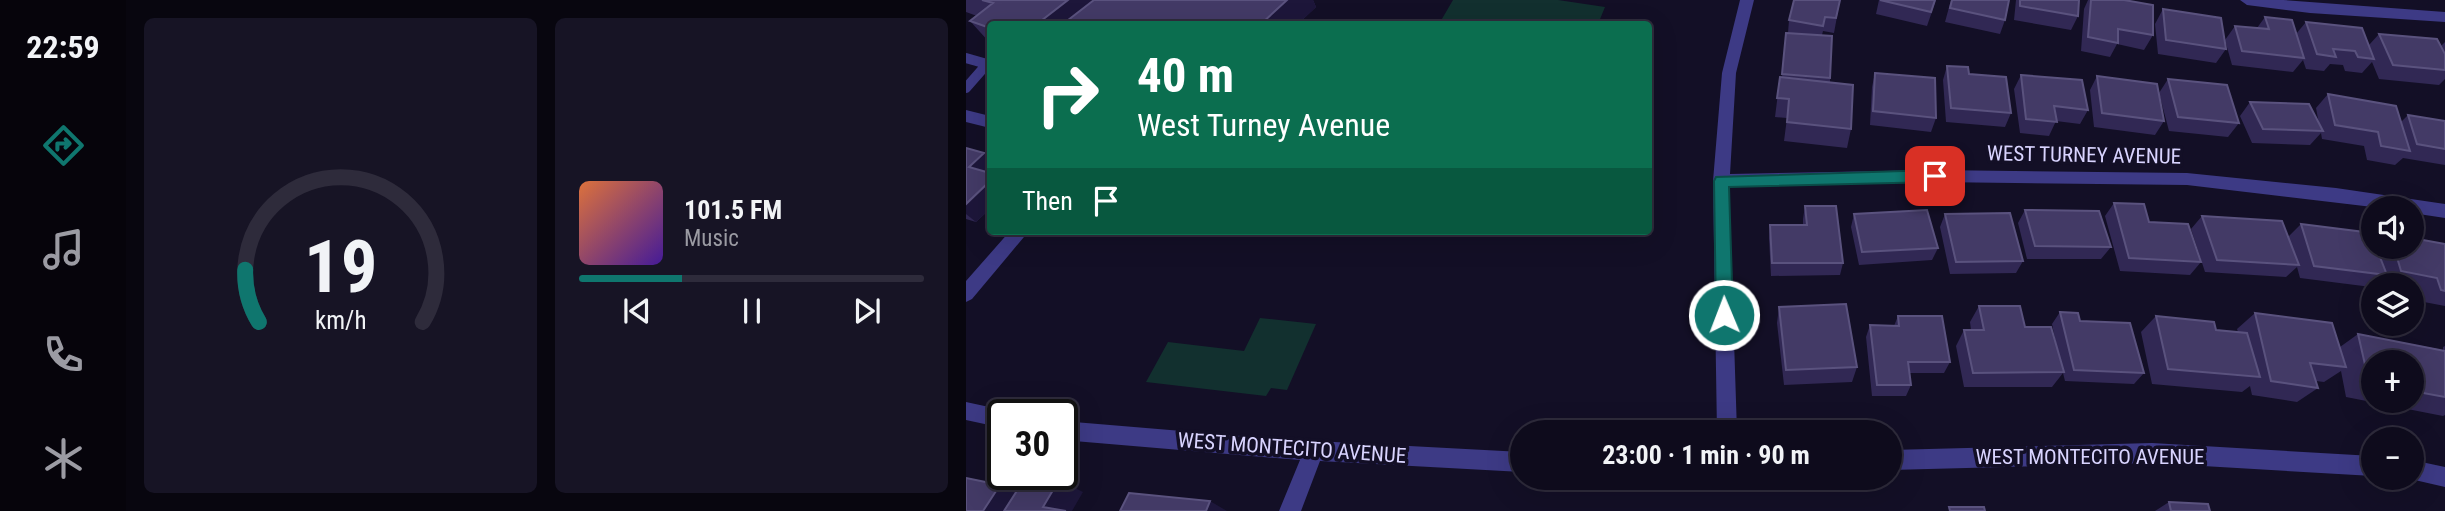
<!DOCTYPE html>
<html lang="en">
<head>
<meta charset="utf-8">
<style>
	:root { --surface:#0e0b1c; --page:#171425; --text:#f1f3f6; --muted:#9b9ba3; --line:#2e2b3b; --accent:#0f766e }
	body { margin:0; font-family:"Roboto Condensed",sans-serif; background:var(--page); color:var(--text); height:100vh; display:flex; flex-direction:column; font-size:26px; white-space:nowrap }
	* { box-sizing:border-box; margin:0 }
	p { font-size:23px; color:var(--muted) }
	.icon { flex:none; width:38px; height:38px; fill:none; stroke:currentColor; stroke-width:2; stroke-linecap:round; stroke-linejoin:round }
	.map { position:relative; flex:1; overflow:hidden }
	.side { display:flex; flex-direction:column; gap:18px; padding:18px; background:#08060f; width:840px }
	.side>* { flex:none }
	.banner { position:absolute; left:21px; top:21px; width:665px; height:214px; border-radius:7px; box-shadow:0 7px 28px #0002,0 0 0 2px var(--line); background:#0b6e4f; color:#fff; overflow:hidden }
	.controls { position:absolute; left:1395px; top:196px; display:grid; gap:14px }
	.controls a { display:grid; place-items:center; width:63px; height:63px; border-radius:50%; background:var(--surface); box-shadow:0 7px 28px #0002,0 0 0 2px var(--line); font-size:35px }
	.speed { position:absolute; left:21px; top:399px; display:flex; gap:14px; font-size:35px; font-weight:700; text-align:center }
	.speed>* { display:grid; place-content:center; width:91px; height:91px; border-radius:50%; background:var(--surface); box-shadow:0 7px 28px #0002,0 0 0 2px var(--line); line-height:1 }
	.speed .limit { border:4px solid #111; border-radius:10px; background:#fff; color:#111 }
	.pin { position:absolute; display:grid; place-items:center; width:60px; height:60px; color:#fff; margin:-30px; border-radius:14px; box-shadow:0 4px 10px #0006 }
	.me { position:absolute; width:77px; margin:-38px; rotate:359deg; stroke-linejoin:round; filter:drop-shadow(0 0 5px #0008) }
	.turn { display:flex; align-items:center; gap:24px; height:147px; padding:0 35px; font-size:32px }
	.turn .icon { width:91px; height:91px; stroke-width:2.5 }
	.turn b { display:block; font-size:49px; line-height:60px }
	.then { display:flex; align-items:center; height:66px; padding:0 35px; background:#0003; gap:14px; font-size:26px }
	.side .widget { flex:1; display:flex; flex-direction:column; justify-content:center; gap:10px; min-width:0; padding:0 24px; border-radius:10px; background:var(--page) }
	.side .dial { align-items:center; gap:0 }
	.dial svg { height:182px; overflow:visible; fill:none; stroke:var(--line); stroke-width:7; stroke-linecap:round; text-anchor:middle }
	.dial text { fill:var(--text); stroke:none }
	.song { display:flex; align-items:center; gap:21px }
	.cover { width:84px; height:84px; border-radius:10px; background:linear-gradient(135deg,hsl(20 70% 55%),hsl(260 70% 35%)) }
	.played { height:7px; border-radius:4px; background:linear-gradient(90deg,var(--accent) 30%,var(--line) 30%) }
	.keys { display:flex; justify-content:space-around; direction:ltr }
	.side .tiles { flex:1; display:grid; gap:18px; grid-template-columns:repeat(2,1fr) }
	.trip { position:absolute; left:544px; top:420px; width:392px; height:70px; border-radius:35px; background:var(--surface); box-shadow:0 7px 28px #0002,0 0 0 2px var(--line); font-weight:700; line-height:70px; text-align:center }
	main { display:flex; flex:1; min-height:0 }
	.tab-bar { display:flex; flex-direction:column; width:126px; justify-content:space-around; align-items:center; background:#06040b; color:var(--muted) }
	.tab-bar .icon { width:49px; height:49px }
	.tab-bar .current { color:var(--accent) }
	.tab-bar b { font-size:32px; color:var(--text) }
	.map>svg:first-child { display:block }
	.green { fill:#12302f }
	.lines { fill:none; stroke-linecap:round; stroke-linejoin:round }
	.lane { stroke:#3d3a85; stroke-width:10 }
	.street { fill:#3d3a85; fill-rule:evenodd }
	.wall { fill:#312854; fill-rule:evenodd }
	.shaded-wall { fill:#1d163a }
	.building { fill:#433a66; stroke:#5a527e; stroke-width:2 }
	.route { fill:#0f766e; stroke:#0a4d48; stroke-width:2 }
	.labels { text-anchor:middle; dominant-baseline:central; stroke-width:7; stroke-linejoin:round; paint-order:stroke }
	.street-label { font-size:21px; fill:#d9d4ff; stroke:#130f26 }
</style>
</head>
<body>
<main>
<nav class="tab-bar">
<b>22:59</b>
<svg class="icon current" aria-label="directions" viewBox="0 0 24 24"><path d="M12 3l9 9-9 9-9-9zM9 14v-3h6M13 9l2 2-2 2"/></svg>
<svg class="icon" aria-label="music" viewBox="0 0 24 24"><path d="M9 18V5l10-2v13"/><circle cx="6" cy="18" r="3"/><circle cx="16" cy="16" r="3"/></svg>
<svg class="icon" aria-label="phone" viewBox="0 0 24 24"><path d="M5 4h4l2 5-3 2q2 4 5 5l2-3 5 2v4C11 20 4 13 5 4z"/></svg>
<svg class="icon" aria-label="climate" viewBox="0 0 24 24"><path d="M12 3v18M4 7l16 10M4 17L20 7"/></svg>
</nav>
<section class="side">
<div class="tiles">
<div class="widget dial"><svg viewBox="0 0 100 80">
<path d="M14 69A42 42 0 1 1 86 69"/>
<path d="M14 69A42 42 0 0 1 8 46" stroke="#0f766e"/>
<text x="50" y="56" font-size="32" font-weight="700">19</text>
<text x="50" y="72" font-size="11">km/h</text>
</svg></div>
<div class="widget">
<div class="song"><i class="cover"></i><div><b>101.5 FM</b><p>Music</p></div></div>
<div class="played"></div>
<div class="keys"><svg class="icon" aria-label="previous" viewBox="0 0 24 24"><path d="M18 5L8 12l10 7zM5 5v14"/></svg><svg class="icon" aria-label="pause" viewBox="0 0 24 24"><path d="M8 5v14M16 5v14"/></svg><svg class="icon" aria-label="next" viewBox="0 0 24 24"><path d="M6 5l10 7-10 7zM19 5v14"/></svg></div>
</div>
</div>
</section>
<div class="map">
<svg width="1479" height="511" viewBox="0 0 1479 511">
	<rect width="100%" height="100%" fill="#130f26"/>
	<path class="green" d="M487,0H592L639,7L632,24H473Z
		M294,318L350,324L321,390L305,388L300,396L180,382L202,342L278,351Z"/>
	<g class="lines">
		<path class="lane" d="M0,58L21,64L0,88"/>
		<path class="street" d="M774,0H788L770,73L764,174L969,170L1221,173L1370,188L1479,204V218L1446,213V208H1415L1221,185L969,182L763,187L771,432H751L747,181L756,73Z
			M1274,0H1317L1479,12V22L1344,13L1281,5Z
			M0,110L24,116V128L0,122Z
			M44,231H63L6,299L0,302V281Z
			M0,402L37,410L45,415H37V428L0,420Z
			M96,421L312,439L556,452V472L354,461L335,511H313L334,460L96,440Z
			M1186,443L1407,456V476L1186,463L924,470V450Z
			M1446,460L1479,467V487L1440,478H1446Z"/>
	</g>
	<path class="wall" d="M0,0H347L350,7L332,24H24V43L4,21L11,16L0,12Z
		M874,0L868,33L857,31L856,35L864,78V82L885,129L881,148L818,141L821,118L809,117L814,77H816L820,33H822L823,20Z
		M913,0H970L961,26L910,14Z
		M985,0H1043L1039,20L1034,34L979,22Z
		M1050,0H1113L1112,16L1105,30L1048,20Z
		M1122,0H1158L1187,35L1178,50L1151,44L1144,57L1115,51L1118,9Z
		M1197,9L1260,49L1250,63L1192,54L1189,24Z
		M1299,17L1330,34L1340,22L1403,45L1413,34L1475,46L1479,42V79L1473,85L1413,79L1406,62L1396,73L1379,71L1377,65L1364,64L1358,71L1340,69L1337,60L1327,72L1266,65L1259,40L1269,26L1291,28Z
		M981,66L1003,74L1045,113L1039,127L980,122L977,80Z
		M909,73L970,118L965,132L904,125L906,87Z
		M1055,75L1122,110L1114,124L1090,121L1083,136L1054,133L1048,89Z
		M1131,76L1198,121L1189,135L1128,127L1124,90Z
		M1202,79L1273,123L1262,137L1203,131L1193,93Z
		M1362,94L1435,122L1442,115L1479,121V165L1437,158L1429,165L1401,160L1398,146L1356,139L1355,133L1344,145L1286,143L1274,116L1284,102L1353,124L1350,108Z
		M0,148L24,159V209L10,222L0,219Z
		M1148,203L1183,222L1235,262L1224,275L1154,271L1139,216Z
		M839,206L877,263L874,275L805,276L803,238L804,225H837V219Z
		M1059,210L1145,247L1135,259H1061L1052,223Z
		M888,214L972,248L966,260L893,265L885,227Z
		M979,214L1057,261L1050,273L984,274L974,227Z
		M1236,216L1322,237L1335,224L1407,247H1446L1479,244V306L1458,302L1454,290L1446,288V285H1430L1419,283L1417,277L1405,287L1334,278L1331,267L1320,277L1239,272L1225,229Z
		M1013,306L1059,327L1092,353L1086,324L1094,312L1114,321L1178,373L1168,384L1099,381L1097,373L1086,387H998L990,346L998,330H1005L1004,322Z
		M813,307L891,367L886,382L818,385L811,323Z
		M1289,313L1374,347L1392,334L1477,350V347L1479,346V415L1477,416L1380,397L1375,371L1358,382L1350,381L1352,388L1331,402L1286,395L1284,386L1276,392L1186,384L1175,332L1190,316L1250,330L1272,332L1271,329ZM1407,362H1446V401H1407Z
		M932,316L984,362L978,373H944L945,385L940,396H906L900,337L904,325L928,326Z
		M1203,502L1244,511H1189Z"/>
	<path class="shaded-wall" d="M102,0H149L120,24H71Z
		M321,0H347L350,7L332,24H295Z
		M18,153L24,159V175L3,167Z
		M24,181V209L10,222L0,214V204Z
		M93,480L117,492L106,511H86L77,507Z
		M34,485L60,497L51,511H17Z
		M244,501L261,511H240Z"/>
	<path class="building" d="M16,0H102L71,24H24V28L4,21L27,3Z
		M128,0H321L295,24H97Z
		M828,0H874L870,18L859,17L857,26L823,20Z
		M914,0H969L965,12Z
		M986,0H1043L1039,20L984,8Z
		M1054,0H1113L1112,16L1054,6Z
		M1125,0H1158L1187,5V35L1152,29V43L1122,37Z
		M1197,9L1255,18L1260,49L1200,40Z
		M1299,17L1326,20L1338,58L1276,51L1269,26L1303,29Z
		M1340,22L1396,28L1408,59L1392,57L1389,51L1367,49L1370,57L1351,54Z
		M820,33L866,36L864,78L816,74Z
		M1413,34L1471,39L1479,54V70L1427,65Z
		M981,66L1002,67L1003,74L1040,77L1045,113L985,108Z
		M909,73L969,78L970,118L907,111Z
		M1055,75L1116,80L1122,110L1088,106L1091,122L1060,119Z
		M1131,76L1191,84L1198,121L1136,113Z
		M814,77L887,85L885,129L821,122L823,99L811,98Z
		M1202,79L1261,85L1273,123L1212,117Z
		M1362,94L1430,106L1444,151L1415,146L1412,132L1369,125Z
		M1284,102L1343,104L1357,131L1297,129Z
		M1442,115L1479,121V149L1451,144Z
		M0,148L18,153L3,167L24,173V181L0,204Z
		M1148,203L1178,204L1183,222L1222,224L1235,262L1163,258Z
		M839,206H870L877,263H806L804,225H841Z
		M961,210L972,248L896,252L888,214Z
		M1059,210L1133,211L1145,247L1069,246Z
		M1044,213L1057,261L990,262L979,214Z
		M1236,216L1316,221L1333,265L1251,260Z
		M1335,224L1406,233L1407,237V247H1410L1421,275L1348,266Z
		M1446,238L1479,244V291L1475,290L1471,278L1435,271L1428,247H1446Z
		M880,304L891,367L820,370L813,307Z
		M1013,306H1054L1059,327H1085L1098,372L1007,373L998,330H1018Z
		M1094,312L1112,313L1114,321L1164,323L1178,373L1108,370Z
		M1289,313L1366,323L1380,367L1344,363L1352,388L1305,381Z
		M932,316H976L984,362H942L945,385H911L904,325L933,326Z
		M1190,316L1248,322L1250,330L1281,333L1294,377L1202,369Z
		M1392,334L1479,351V397L1446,391V362H1407V383L1403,382Z
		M61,475L93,480L77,507L100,511H38Z
		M0,478L34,485L17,511H0Z
		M163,493L244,501L240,511H154Z
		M1203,502L1242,504L1244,511H1205Z
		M983,507H1018L1019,511H984Z"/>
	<path class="route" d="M969,170L976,176L969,182L763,187L767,315L764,320L758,323L752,320L750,315L748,181L750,177Z"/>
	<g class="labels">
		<g class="street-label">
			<text transform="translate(1118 155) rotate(1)">WEST TURNEY AVENUE</text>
			<text transform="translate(326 448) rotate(4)">WEST MONTECITO AVENUE</text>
			<text x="1124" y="457">WEST MONTECITO AVENUE</text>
		</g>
	</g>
</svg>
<div class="controls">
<a><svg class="icon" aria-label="sound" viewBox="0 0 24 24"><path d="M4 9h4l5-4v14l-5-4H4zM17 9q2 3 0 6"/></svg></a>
<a><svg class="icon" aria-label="layers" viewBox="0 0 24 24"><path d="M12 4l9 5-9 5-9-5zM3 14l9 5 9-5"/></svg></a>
<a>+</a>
<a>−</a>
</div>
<div class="speed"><div class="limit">30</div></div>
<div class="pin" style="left:969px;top:176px;background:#d93025"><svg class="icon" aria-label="arrive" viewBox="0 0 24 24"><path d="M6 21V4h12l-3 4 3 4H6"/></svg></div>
<svg class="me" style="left:758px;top:315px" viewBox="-20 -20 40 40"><circle r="17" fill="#0f766e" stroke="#fff" stroke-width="3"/><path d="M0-11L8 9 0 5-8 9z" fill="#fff"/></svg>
<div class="trip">23:00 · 1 min · 90 m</div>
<div class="banner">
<div class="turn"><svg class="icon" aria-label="right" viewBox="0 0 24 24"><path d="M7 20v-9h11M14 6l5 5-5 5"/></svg><div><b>40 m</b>West Turney Avenue</div></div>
<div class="then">Then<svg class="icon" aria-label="arrive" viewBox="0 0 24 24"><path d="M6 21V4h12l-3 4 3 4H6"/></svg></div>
</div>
</div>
</main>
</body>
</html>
